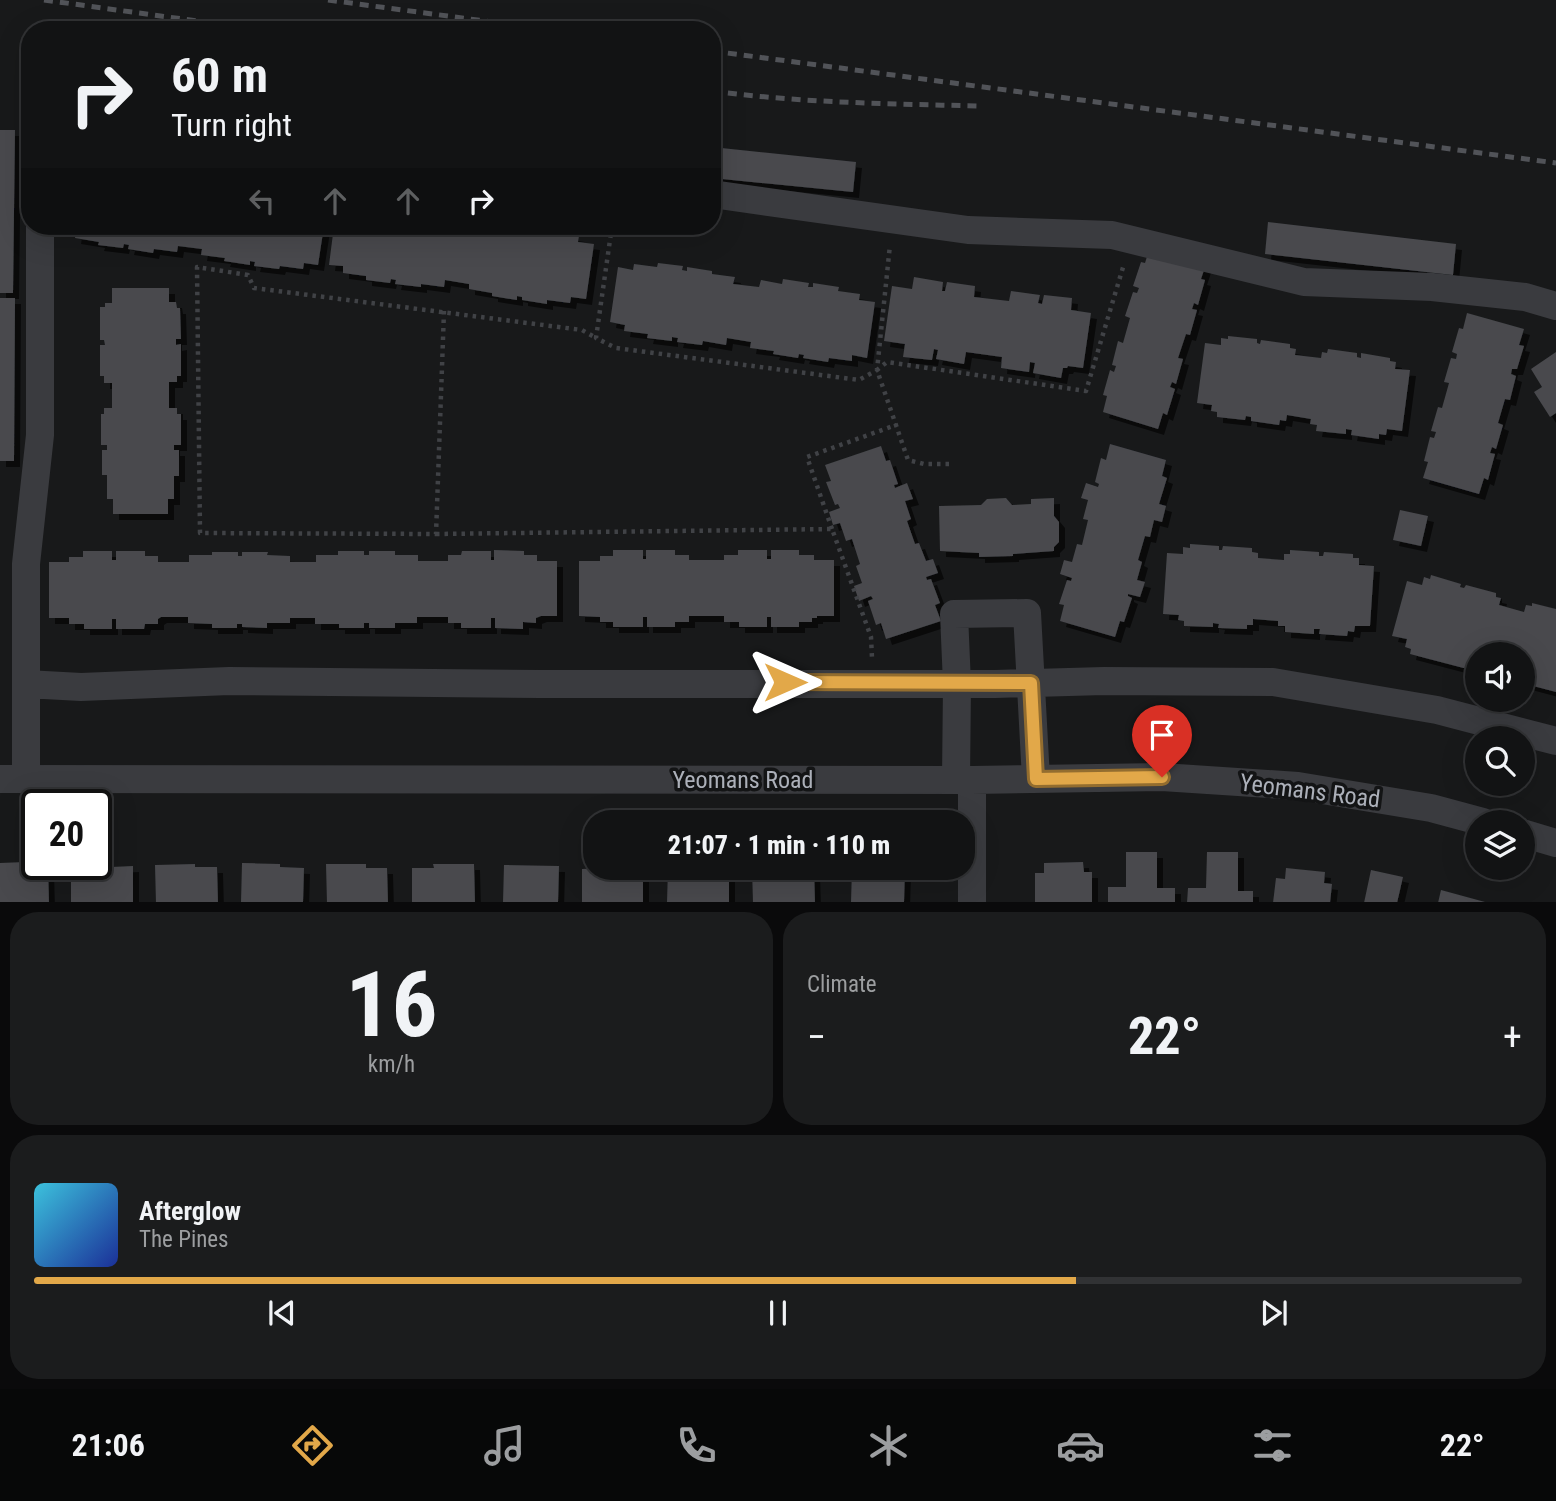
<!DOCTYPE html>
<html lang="en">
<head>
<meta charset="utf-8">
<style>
	:root { --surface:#121314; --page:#1b1c1d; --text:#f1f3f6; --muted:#9c9ea0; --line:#313234; --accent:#e2a849 }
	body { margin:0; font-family:"Roboto Condensed",sans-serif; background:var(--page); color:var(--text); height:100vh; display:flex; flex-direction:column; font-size:26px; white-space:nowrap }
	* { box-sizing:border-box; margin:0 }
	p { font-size:23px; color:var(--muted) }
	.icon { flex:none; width:38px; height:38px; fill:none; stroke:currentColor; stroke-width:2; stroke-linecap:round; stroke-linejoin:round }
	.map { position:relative; height:902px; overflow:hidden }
	.side { display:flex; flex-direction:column; gap:10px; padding:10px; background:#0a0a0b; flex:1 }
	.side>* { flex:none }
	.top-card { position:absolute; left:21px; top:21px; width:700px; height:214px; border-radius:28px; box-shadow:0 7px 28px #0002,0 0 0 2px var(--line); background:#121314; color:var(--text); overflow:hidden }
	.buttons { position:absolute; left:1465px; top:642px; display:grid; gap:14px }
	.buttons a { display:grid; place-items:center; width:70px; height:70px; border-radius:50%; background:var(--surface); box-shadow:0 7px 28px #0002,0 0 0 2px var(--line); font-size:35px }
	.speed { position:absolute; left:21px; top:789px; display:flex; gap:14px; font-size:35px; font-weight:700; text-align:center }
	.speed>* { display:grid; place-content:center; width:91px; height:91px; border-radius:50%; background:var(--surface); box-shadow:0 7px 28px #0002,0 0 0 2px var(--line); line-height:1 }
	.speed .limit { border:4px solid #111; border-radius:10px; background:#fff; color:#111 }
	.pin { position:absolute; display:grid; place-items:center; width:60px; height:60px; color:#fff; margin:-72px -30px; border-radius:50% 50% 50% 0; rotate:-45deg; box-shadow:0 0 7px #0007 }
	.pin .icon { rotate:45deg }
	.me { position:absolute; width:77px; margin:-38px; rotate:90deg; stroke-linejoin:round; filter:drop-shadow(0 0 5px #0008) }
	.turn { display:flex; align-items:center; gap:24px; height:147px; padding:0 35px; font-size:32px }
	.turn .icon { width:91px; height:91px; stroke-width:2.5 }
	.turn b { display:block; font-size:49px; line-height:60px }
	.lanes { display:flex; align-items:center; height:66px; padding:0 35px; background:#0003; justify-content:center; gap:35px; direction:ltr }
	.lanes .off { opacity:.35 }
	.big { font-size:52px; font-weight:800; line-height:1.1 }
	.side .tile { flex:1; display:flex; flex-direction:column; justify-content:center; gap:10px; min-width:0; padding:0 24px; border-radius:28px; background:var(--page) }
	.side .dial { align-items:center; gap:0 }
	.dial b { font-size:91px; line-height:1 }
	.song { display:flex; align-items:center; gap:21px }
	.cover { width:84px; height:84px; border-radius:10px; background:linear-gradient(135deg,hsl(190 70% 55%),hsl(230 70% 35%)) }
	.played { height:7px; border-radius:4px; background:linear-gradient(90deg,var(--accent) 70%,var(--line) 70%) }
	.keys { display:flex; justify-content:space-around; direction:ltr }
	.heat { display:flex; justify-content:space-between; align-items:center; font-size:38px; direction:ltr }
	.side .tiles { flex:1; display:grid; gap:10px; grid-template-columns:1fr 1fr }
	.tile:last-child { grid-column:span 2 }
	.trip { position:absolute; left:583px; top:810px; width:392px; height:70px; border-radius:28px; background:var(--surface); box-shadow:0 7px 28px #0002,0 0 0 2px var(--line); font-weight:800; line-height:70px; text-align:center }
	.dock { display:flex; height:112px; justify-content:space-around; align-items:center; background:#070808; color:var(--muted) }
	.dock .icon { width:49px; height:49px }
	.dock .active { color:var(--accent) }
	.dock b { font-size:32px; color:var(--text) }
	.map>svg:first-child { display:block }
	.building { fill:#48494d; filter:url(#shadow) }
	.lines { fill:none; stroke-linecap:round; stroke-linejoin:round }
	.path { stroke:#404246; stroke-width:4.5; stroke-dasharray:3.5 5; stroke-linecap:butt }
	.minor { stroke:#3a3b3f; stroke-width:28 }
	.rail { stroke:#515358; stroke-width:5; stroke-dasharray:9 7; stroke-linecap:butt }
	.route-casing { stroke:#936d2f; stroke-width:18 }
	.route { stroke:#e2a849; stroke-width:12 }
	.labels { text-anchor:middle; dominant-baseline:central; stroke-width:7; stroke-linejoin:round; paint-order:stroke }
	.street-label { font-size:24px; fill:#acb0b9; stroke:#131415 }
</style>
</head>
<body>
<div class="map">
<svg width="1556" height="903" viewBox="0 0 1556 903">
	<defs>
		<filter id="shadow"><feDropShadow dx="6" dy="6" stdDeviation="0" flood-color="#0009"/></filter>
	</defs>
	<rect width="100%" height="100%" fill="#18191a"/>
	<path class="building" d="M0,130H15L13,293H0Z
		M712,147L856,162L853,192L712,178Z
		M1268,222L1456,244L1453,275L1265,254Z
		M62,226H324L318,265L304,263L303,269L280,266L279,269L254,266L255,262L250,261V265L224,261L225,258L201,255L202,249L178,246L177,252L154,249L153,253L128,249L129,245L124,244L123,248L98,245L99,242L75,238L76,232L62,230Z
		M334,226H452L478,229V226H527L526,229L531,230L534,226L557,229V233L579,236L578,242L594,244L586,299L571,297L570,303L547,300V304L522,300V297L517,296V300L492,296V293L469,289V284L445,280L444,287L421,284V287L395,284L396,280L391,279L390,283L366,280V276L343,273V266L329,265Z
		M1150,247L1206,264L1201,279L1205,280L1198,305L1194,303L1192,309L1197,310L1190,335L1186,334L1178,358L1183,359L1176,384L1172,382L1170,387L1175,389L1167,415L1163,413L1158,429L1103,412L1107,396L1103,395L1110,370L1114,372L1116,366L1112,365L1118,341L1123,343L1130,318L1125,316L1133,292L1137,293L1139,288L1133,286L1141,262L1145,263Z
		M658,263L683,266L682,270L687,271V267L712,271V274L735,277L733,284L759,287L761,280L782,284L783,279L809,283L808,287H813V283L839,287L838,291L860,294L859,300L875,302L867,358L852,355V361L829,358L828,362L803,358L804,355L799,354L798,358L773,354L774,351L750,348L751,342L727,338L726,345L703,341L702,345L677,342L678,338L672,337V341L647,338L648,334L624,331L625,325L610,322L618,267L633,270L634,264L657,267Z
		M914,277L943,282L942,291H945L947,282L975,286L974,297L1009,301L1011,291L1040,295L1038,303L1042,304L1044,295L1072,298L1071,310L1091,313L1083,368L1068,366L1067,368H1063L1061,378L1033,373L1035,363L1030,362L1029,372L1001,368L1002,357L966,352L964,364L936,359L938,350L934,349L932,360L903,357L905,344L884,341L892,286L912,289Z
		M112,288H169V302H176L177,308H180L181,339H176V345L181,344V376H177V382H169V408H177V414H181V445H174V450H179V476H174V499H168V514H113V499H107V475H102V450H107V445H101V414H104V408H112V383H104V376H100V345H105L104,340H100V307H105V303H112Z
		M0,298H15L14,461H0Z
		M1467,313L1524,329L1519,345L1524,346L1517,369H1512L1511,374L1516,376L1510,400L1505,399L1498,423L1503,425L1496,449L1492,447L1490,453L1495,454L1488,480L1484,478L1479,494L1423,478L1428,462L1424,461L1430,437L1434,438L1436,432L1431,431L1438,407L1442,408L1449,383L1444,382L1451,358L1456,359L1457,354L1452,352L1459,328L1463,329Z
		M1228,336L1257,339V343L1260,344L1261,340L1290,344V348L1296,349L1295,355L1321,358L1322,352L1327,353L1328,349L1357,353V357L1361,358V353L1390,358V361L1396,362L1395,369L1410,370L1402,431L1387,429L1386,435L1379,434V439L1351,435L1352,430L1346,429V434L1316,431L1317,425L1310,424L1311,419L1287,415L1286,421L1280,420L1279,425L1251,421V417L1246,416L1245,420L1217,417V412L1211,411L1212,405L1197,403L1205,343L1221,345V338L1228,339Z
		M1556,352V413L1550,417L1534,392L1542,387L1531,369Z
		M1110,444L1166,460L1162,476L1167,478L1159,504L1166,506L1162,522L1154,520L1150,537L1145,536L1138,560L1142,562L1137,580L1145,582L1140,597L1128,594V596L1132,598L1124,622L1120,621L1115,637L1060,621L1064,605L1059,604L1067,580L1071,581L1072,578L1060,574L1064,560L1072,562L1077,544L1082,545L1088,520L1083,519L1088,500L1081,498L1086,483L1098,487L1099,484L1095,482L1101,458L1106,460Z
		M881,446L886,461L890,460L898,484L894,485L895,488L907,483L913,499L905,501L911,519L907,521L915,544L919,543L926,561L933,559L938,573L926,577L927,580L931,579L940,603L935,605L941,621L886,639L881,623L876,625L868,601L873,599L871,596L859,601L854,586L862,583L856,566L860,564L852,539L846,541L840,523L833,525L829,512L840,508L838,504L835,505L826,482L831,481L825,465Z
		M1006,498L1012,505L1031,504V499L1054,498V516L1059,522V542L1054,547V551L1013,554V556L979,557V553L940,551L939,506L981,505L987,499Z
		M1400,510L1428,516L1421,546L1393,540Z
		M1190,544L1219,546V550H1222L1223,546L1252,548V552L1258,553V558L1284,560V554H1290V550L1319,552V556H1323L1324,552L1353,554V558H1359V565L1374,566L1370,626H1355L1354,632L1348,631L1347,636L1319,634L1320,629H1314V634L1285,632V626H1278V621L1253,619V625H1247V629L1218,628L1219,624L1213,623V627L1184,626V621L1178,620L1179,615L1163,614L1167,553L1183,554V547L1190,548Z
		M494,550L524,551V555H537V561H557V616H541L536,618V623L523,622V629L495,628V618H491V628H461V623H448V617H417V623H395V628H369V623H364V628H339V624H315V618H290V623H267V628L242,627V624H237V628H212V624L188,623V617H161L158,619V624H145L144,629H116V619H112V629H84V624H69V618H49V562H69V557H83V551H112V560H116V551H145V556H158V562H189V555H212V552H238V556H242V552H268L267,555L290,556V562H316V555H338V551H364V555H369V551H395V555H418V561H448V555H461L462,551H491V560H494Z
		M613,550H643V559H646V550H675V555H689V560H724V555H738V550H767V559H771V550H799V555H814V560H834V616H817V618H812V622H799V627H771V617H767V627H739V622H724V616H689V622H675V627H647V617H643V627H613V622H600V617L579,616V561H600V556H613Z
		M1431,575L1461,584L1460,587L1464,588L1466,585L1496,593V597L1501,598L1499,605L1524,612L1526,605L1532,606V603L1556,609V692L1522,683V654H1477V667L1475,671L1410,654L1411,649L1405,647L1407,639L1392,636L1407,581L1422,585L1424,577L1430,579Z
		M1126,852H1157V888H1175V903H1108V887H1126Z
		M1207,852H1238V891H1253V903H1187L1188,888H1206Z
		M25,862V866H48L49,903H0V863Z
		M111,862V867L133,866V903H71V864Z
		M1083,862L1084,872H1092V903H1035V873H1044V863Z
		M242,863L280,864V867L304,868L303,903H241Z
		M195,864V867H217L218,903H156L155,865Z
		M326,864H366V868H387L388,903H327Z
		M433,864H474L475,903H412V868H434Z
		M504,865L559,866L558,903H503Z
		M604,868H643V903H582V869Z
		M668,868H729V903H667Z
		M752,868H814L815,903H753Z
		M852,868H905L904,903H851Z
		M1286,868L1325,872L1324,883L1332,884L1330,903H1273L1276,878L1285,879Z
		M1371,870L1403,877L1397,903H1364Z
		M1441,890L1485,902V903H1438Z"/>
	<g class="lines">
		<path class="path" d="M612,226L596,338L616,348L859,380L877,370L890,245
			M444,311L436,534L200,533L197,267L248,275L254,288L582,330L596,338
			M949,464H924L908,460L877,370L887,362L1086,391L1124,264
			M832,529L807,457L896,425
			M436,534L832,529L871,637L872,658"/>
		<path class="minor" d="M712,194L968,230L1112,235L1304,282L1432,287L1525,297L1556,306
			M26,684L81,687L229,681L541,684H995L1104,681L1273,682L1437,710L1556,741
			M26,778V564L40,435V226
			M0,779L972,780L1162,777L1298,786L1431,808L1483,822
			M956,780L957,684L954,614L1027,613L1036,779
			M1522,833L1556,843
			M972,903V780"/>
		<path class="rail" d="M44,0L263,30
			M328,0L552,30
			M712,51L1556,163
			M712,91C802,103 892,104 982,106"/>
	</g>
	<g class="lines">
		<g class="route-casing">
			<path id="route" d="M785,682L1031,683L1036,779L1162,777"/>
		</g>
		<use href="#route" class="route"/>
	</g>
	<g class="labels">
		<g class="street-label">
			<text x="743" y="780">Yeomans Road</text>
			<text transform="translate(1310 791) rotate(7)">Yeomans Road</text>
		</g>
	</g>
</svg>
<div class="buttons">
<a><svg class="icon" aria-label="sound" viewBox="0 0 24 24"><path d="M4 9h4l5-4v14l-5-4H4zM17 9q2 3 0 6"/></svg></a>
<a><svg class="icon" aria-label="search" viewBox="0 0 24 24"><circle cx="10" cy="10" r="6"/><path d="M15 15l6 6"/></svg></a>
<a><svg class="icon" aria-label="layers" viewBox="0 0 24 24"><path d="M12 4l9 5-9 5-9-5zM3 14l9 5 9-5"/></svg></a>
</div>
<div class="speed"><div class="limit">20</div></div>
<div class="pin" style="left:1162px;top:777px;background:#d93025"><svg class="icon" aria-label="arrive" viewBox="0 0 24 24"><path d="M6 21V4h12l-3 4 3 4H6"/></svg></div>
<svg class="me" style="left:785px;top:682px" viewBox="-20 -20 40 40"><path d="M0-17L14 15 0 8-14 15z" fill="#e2a849" stroke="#fff" stroke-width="4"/></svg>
<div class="trip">21:07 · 1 min · 110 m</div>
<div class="top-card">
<div class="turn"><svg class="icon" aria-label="right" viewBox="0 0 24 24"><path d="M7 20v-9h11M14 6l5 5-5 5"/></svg><div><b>60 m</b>Turn right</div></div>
<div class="lanes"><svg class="icon off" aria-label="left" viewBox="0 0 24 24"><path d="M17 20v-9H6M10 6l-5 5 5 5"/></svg><svg class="icon off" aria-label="ahead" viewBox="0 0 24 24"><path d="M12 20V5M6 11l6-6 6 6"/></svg><svg class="icon off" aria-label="ahead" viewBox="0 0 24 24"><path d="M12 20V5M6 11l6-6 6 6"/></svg><svg class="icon" aria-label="right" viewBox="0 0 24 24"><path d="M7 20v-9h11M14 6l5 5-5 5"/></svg></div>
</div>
</div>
<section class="side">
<div class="tiles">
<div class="tile dial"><b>16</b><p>km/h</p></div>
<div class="tile"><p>Climate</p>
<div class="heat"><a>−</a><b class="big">22°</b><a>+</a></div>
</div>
<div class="tile">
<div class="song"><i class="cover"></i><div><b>Afterglow</b><p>The Pines</p></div></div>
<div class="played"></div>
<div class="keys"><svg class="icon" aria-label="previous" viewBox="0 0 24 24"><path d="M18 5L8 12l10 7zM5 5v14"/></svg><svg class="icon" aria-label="pause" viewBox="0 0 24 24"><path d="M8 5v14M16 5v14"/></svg><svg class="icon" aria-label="next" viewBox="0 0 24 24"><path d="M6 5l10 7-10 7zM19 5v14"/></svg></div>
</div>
</div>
</section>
<nav class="dock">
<b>21:06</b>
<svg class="icon active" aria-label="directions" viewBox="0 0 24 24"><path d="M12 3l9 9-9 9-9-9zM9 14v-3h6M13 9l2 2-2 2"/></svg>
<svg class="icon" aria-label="music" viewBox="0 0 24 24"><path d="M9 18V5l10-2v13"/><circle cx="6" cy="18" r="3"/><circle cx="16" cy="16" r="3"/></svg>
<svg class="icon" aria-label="phone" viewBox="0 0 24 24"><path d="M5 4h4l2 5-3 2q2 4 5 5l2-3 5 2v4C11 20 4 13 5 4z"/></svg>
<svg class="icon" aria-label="climate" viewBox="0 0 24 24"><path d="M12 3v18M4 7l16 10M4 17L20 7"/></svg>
<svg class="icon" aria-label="car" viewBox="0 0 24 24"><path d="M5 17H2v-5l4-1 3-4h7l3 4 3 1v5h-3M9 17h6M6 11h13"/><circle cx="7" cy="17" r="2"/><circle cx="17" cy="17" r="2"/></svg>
<svg class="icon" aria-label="filters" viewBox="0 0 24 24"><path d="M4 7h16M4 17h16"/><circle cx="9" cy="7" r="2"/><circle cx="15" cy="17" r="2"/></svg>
<b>22°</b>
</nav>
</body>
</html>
